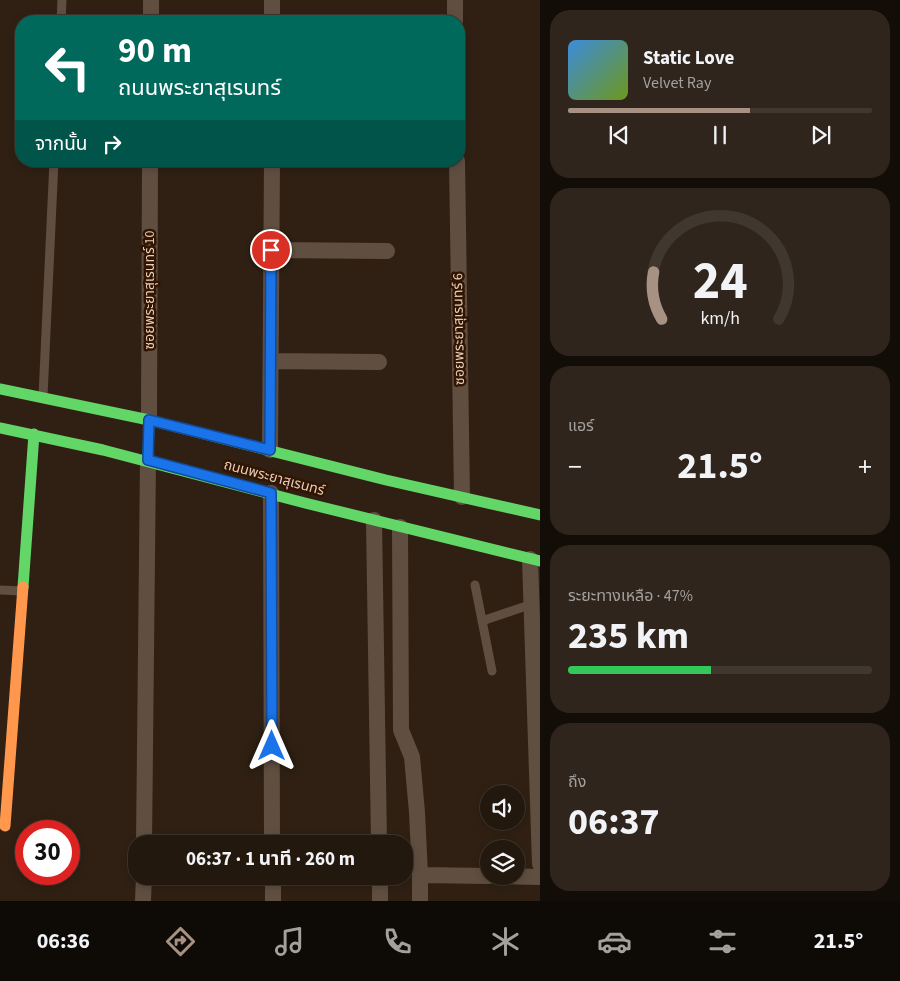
<!DOCTYPE html>
<html lang="th">
<head>
<meta charset="utf-8">
<style>
	:root { --surface:#23180e; --page:#2f251c; --text:#f1f3f6; --muted:#a3a09e; --line:#40372e; --accent:#a69182 }
	body { margin:0; font-family:"Source Sans 3","Noto Sans Thai",sans-serif; background:var(--page); color:var(--text); height:100vh; display:flex; flex-direction:column; font-size:19px; white-space:nowrap }
	* { box-sizing:border-box; margin:0 }
	p { font-size:16px; color:var(--muted) }
	.icon { flex:none; width:28px; height:28px; fill:none; stroke:currentColor; stroke-width:2; stroke-linecap:round; stroke-linejoin:round }
	.map { position:relative; flex:1; overflow:hidden }
	.details { display:flex; flex-direction:column; gap:10px; padding:10px; background:#130d08; width:360px }
	.details>* { flex:none }
	.hud { position:absolute; left:15px; top:15px; width:450px; height:152px; border-radius:20px; box-shadow:0 2px 8px #0003,0 0 0 1px var(--line); background:#00695c; color:#fff; overflow:hidden }
	.tools { position:absolute; left:480px; top:785px; display:grid; gap:10px }
	.tools a { display:grid; place-items:center; width:45px; height:45px; border-radius:50%; background:var(--surface); box-shadow:0 2px 8px #0003,0 0 0 1px var(--line); font-size:25px }
	.speed { position:absolute; left:15px; top:820px; display:flex; gap:10px; font-size:25px; font-weight:700; text-align:center }
	.speed>* { display:grid; place-content:center; width:65px; height:65px; border-radius:50%; background:var(--surface); box-shadow:0 2px 8px #0003,0 0 0 1px var(--line); line-height:1 }
	.speed .limit { border:8px solid #d22; background:#fff; color:#111 }
	.pin { position:absolute; display:grid; place-items:center; width:42px; height:42px; color:#fff; margin:-21px; border:2px solid #fff; border-radius:50%; box-shadow:0 1px 5px #0007 }
	.me { position:absolute; width:55px; margin:-28px; rotate:0deg; stroke-linejoin:round; filter:drop-shadow(0 0 4px #0008) }
	.turn { display:flex; align-items:center; gap:18px; height:105px; padding:0 20px; font-size:22px }
	.turn .icon { width:65px; height:65px; stroke-width:2.5 }
	.turn b { display:block; font-size:35px; line-height:42px }
	.then { display:flex; align-items:center; height:48px; padding:0 20px; background:#0003; gap:10px; font-size:19px }
	.big { font-size:38px; font-weight:700; line-height:1.1 }
	.details .widget { flex:1; display:flex; flex-direction:column; justify-content:center; gap:8px; min-width:0; padding:0 18px; border-radius:20px; background:var(--page) }
	.details .dial { align-items:center; gap:0 }
	.dial svg { height:130px; overflow:visible; fill:none; stroke:var(--line); stroke-width:7; stroke-linecap:round; text-anchor:middle }
	.dial text { fill:var(--text); stroke:none }
	.song { display:flex; align-items:center; gap:15px }
	.cover { width:60px; height:60px; border-radius:8px; background:linear-gradient(135deg,hsl(210 70% 55%),hsl(80 70% 35%)) }
	.played { height:5px; border-radius:2px; background:linear-gradient(90deg,var(--accent) 60%,var(--line) 60%) }
	.keys { display:flex; justify-content:space-around; direction:ltr }
	.heat { display:flex; justify-content:space-between; align-items:center; font-size:28px; direction:ltr }
	.charge { height:8px; border-radius:4px; background:linear-gradient(90deg,#34c759 47%,var(--line) 0) }
	.trip { position:absolute; left:128px; top:835px; width:285px; height:50px; border-radius:20px; background:var(--surface); box-shadow:0 2px 8px #0003,0 0 0 1px var(--line); font-weight:700; line-height:50px; text-align:center }
	.dock { display:flex; height:80px; justify-content:space-around; align-items:center; background:#0e0a06; color:var(--muted) }
	.dock .icon { width:35px; height:35px }
	.dock .current { color:var(--accent) }
	.dock b { font-size:22px; color:var(--text) }
	main { display:flex; flex:1; min-height:0 }
	.map>svg:first-child { display:block }
	.lines { fill:none; stroke-linecap:round; stroke-linejoin:round }
	.lane { stroke:#604f41; stroke-width:9 }
	.street { stroke:#604f41; stroke-width:16 }
	.fast { stroke:#63d668; stroke-width:11 }
	.slow { stroke:#ff974d; stroke-width:11 }
	.route-casing { stroke:#114b97; stroke-width:12 }
	.route { stroke:#1a73e8; stroke-width:9 }
	.labels { text-anchor:middle; dominant-baseline:central; stroke-width:5; stroke-linejoin:round; paint-order:stroke }
	.street-label { font-size:14px; fill:#e6cebd; stroke:#311500 }
</style>
</head>
<body>
<main>
<div class="map">
<svg width="540" height="901" viewBox="0 0 540 901">
	<rect width="100%" height="100%" fill="#2f2013"/>
	<g class="lines">
		<path class="lane" d="M61,21L62,0
			M43,396L54,161
			M475,585L492,671
			M0,590L22,591
			M482,621L532,604"/>
		<path class="street" d="M455,0V21
			M151,21V0
			M272,21V0
			M457,161L462,497
			M271,250L387,251
			M271,361L379,362
			M149,420L150,161
			M270,450L272,161
			M271,493L272,844
			M374,520L379,844
			M400,527L401,730L412,757L417,812L420,875V901
			M530,559L540,864
			M144,844L148,460
			M420,875L489,876
			M273,876V901
			M380,876V901
			M499,876L540,877
			M143,901L144,876"/>
		<path class="fast" d="M0,389L149,420L386,480L540,515
			M0,428L103,450L305,503L540,561
			M148,460L149,420
			M23,587L34,434"/>
		<path class="slow" d="M5,826L23,587"/>
	</g>
	<g class="lines">
		<g class="route-casing">
			<path id="route" d="M271,250L270,450L149,420L148,460L271,493L272,746"/>
		</g>
		<use href="#route" class="route"/>
	</g>
	<g class="labels">
		<g class="street-label">
			<text transform="translate(150 290) rotate(-90)">ซอยพระยาสุเรนทร์ 10</text>
			<text transform="translate(459 329) rotate(-91)">ซอยพระยาสุเรนทร์ 6</text>
			<text transform="translate(274 478) rotate(15)">ถนนพระยาสุเรนทร์</text>
		</g>
	</g>
</svg>
<div class="tools">
<a><svg class="icon" aria-label="sound" viewBox="0 0 24 24"><path d="M4 9h4l5-4v14l-5-4H4zM17 9q2 3 0 6"/></svg></a>
<a><svg class="icon" aria-label="layers" viewBox="0 0 24 24"><path d="M12 4l9 5-9 5-9-5zM3 14l9 5 9-5"/></svg></a>
</div>
<div class="speed"><div class="limit">30</div></div>
<div class="pin" style="left:271px;top:250px;background:#d93025"><svg class="icon" aria-label="arrive" viewBox="0 0 24 24"><path d="M6 21V4h12l-3 4 3 4H6"/></svg></div>
<svg class="me" style="left:272px;top:746px" viewBox="-20 -20 40 40"><path d="M0-17L14 15 0 8-14 15z" fill="#1a73e8" stroke="#fff" stroke-width="4"/></svg>
<div class="trip">06:37 · 1 นาที · 260 m</div>
<div class="hud">
<div class="turn"><svg class="icon" aria-label="left" viewBox="0 0 24 24"><path d="M17 20v-9H6M10 6l-5 5 5 5"/></svg><div><b>90 m</b>ถนนพระยาสุเรนทร์</div></div>
<div class="then">จากนั้น<svg class="icon" aria-label="right" viewBox="0 0 24 24"><path d="M7 20v-9h11M14 6l5 5-5 5"/></svg></div>
</div>
</div>
<section class="details">
<div class="widget">
<div class="song"><i class="cover"></i><div><b>Static Love</b><p>Velvet Ray</p></div></div>
<div class="played"></div>
<div class="keys"><svg class="icon" aria-label="previous" viewBox="0 0 24 24"><path d="M18 5L8 12l10 7zM5 5v14"/></svg><svg class="icon" aria-label="pause" viewBox="0 0 24 24"><path d="M8 5v14M16 5v14"/></svg><svg class="icon" aria-label="next" viewBox="0 0 24 24"><path d="M6 5l10 7-10 7zM19 5v14"/></svg></div>
</div>
<div class="widget dial"><svg viewBox="0 0 100 80">
<path d="M14 69A42 42 0 1 1 86 69"/>
<path d="M14 69A42 42 0 0 1 9 40" stroke="#a69182"/>
<text x="50" y="56" font-size="32" font-weight="700">24</text>
<text x="50" y="72" font-size="11">km/h</text>
</svg></div>
<div class="widget"><p>แอร์</p>
<div class="heat"><a>−</a><b class="big">21.5°</b><a>+</a></div>
</div>
<div class="widget"><p>ระยะทางเหลือ · 47%</p><b class="big">235 km</b><div class="charge"></div></div>
<div class="widget"><p>ถึง</p><b class="big">06:37</b></div>
</section>
</main>
<nav class="dock">
<b>06:36</b>
<svg class="icon current" aria-label="directions" viewBox="0 0 24 24"><path d="M12 3l9 9-9 9-9-9zM9 14v-3h6M13 9l2 2-2 2"/></svg>
<svg class="icon" aria-label="music" viewBox="0 0 24 24"><path d="M9 18V5l10-2v13"/><circle cx="6" cy="18" r="3"/><circle cx="16" cy="16" r="3"/></svg>
<svg class="icon" aria-label="phone" viewBox="0 0 24 24"><path d="M5 4h4l2 5-3 2q2 4 5 5l2-3 5 2v4C11 20 4 13 5 4z"/></svg>
<svg class="icon" aria-label="climate" viewBox="0 0 24 24"><path d="M12 3v18M4 7l16 10M4 17L20 7"/></svg>
<svg class="icon" aria-label="car" viewBox="0 0 24 24"><path d="M5 17H2v-5l4-1 3-4h7l3 4 3 1v5h-3M9 17h6M6 11h13"/><circle cx="7" cy="17" r="2"/><circle cx="17" cy="17" r="2"/></svg>
<svg class="icon" aria-label="filters" viewBox="0 0 24 24"><path d="M4 7h16M4 17h16"/><circle cx="9" cy="7" r="2"/><circle cx="15" cy="17" r="2"/></svg>
<b>21.5°</b>
</nav>
</body>
</html>
